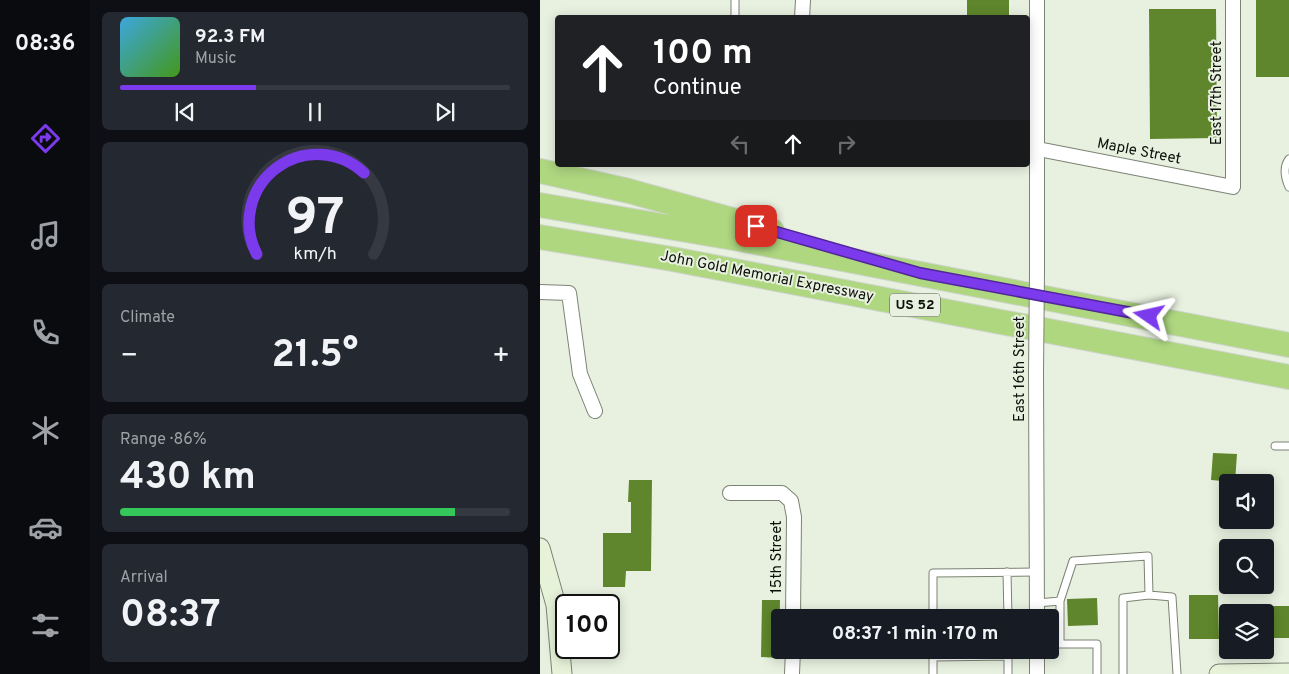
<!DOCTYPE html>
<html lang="en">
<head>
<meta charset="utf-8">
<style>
	:root { --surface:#171b24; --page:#242831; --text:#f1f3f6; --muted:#9ea1a6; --line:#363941; --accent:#7c3aed }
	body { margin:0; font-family:Overpass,sans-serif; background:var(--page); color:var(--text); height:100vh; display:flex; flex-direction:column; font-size:19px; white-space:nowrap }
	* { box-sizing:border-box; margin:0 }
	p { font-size:16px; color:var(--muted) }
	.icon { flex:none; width:28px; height:28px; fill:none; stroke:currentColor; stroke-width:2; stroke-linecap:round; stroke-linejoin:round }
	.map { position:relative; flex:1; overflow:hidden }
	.side { display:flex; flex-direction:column; gap:12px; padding:12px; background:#0d0f14; width:450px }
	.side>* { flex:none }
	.hud { position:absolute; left:15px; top:15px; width:475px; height:152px; border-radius:5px; box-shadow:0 2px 12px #0003; background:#202124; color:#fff; overflow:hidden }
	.tools { position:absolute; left:679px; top:474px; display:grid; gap:10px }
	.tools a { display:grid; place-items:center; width:55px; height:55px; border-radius:5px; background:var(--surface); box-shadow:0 2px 12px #0003; font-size:25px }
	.speed { position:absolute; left:15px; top:594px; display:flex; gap:10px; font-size:25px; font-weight:700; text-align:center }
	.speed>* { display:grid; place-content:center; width:65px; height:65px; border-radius:50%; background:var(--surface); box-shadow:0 2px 12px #0003; line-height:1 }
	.speed .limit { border:2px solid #111; border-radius:8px; background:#fff; color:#111 }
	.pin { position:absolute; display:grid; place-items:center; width:42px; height:42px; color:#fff; margin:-21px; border-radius:10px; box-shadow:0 2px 8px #0006 }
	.me { position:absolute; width:55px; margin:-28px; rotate:281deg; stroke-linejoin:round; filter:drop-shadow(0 0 4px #0008) }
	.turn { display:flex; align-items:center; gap:18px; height:105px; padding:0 15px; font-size:22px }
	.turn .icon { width:65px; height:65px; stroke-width:2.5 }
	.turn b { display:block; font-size:35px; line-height:42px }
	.lanes { display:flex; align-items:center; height:48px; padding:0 15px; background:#0003; justify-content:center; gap:25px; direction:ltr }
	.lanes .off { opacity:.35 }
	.big { font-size:38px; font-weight:700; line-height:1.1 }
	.side .widget { flex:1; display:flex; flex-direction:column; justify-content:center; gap:8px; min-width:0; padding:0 18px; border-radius:8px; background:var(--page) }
	.side .dial { align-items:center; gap:0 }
	.dial svg { height:130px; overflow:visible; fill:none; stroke:var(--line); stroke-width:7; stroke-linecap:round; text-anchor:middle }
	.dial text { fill:var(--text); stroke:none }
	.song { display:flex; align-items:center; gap:15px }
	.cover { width:60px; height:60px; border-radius:8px; background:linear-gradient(135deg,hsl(200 70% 55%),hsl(100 70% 35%)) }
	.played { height:5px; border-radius:2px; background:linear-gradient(90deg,var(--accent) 35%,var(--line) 35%) }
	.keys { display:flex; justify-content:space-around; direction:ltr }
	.heat { display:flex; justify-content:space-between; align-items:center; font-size:28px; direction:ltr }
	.charge { height:8px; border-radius:4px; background:linear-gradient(90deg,#34c759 86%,var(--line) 0) }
	.trip { position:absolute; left:231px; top:609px; width:288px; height:50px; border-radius:5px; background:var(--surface); box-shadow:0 2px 12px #0003; font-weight:700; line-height:50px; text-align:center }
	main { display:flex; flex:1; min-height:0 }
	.menu { display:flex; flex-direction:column; width:90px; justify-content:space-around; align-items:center; background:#090b0e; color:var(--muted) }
	.menu .icon { width:35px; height:35px }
	.menu .on { color:var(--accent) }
	.menu b { font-size:22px; color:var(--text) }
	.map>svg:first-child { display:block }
	.building { fill:#5f862c }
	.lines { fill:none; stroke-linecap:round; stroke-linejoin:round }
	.lane-casing { stroke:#7b8374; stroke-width:9 }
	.street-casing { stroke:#7b8374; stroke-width:16 }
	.secondary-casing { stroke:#7b8374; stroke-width:21 }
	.highway-casing { stroke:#d3d4d3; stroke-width:26 }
	.lane { stroke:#fff; stroke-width:7 }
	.street { stroke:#fff; stroke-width:14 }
	.secondary { stroke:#e7f3d9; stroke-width:19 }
	.highway { stroke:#aed780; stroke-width:24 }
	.street-bridge-casing { stroke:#7b8374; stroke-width:16; stroke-linecap:butt }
	.street-bridge { stroke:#fff; stroke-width:14 }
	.route-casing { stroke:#51269a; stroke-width:12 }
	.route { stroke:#7c3aed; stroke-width:9 }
	.labels { text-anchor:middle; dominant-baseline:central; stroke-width:4; stroke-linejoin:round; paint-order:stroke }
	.shield { fill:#e8f1e0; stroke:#4f534a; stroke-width:1 }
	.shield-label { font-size:14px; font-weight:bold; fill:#0d0f0a }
	.street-label { font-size:15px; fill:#0d0f0a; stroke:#e8f1e0 }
</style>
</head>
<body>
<main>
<nav class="menu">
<b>08:36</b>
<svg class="icon on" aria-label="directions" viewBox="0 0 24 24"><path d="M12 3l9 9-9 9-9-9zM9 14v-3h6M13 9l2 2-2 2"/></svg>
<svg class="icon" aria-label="music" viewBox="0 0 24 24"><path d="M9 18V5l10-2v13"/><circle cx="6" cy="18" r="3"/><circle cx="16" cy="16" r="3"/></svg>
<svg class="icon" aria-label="phone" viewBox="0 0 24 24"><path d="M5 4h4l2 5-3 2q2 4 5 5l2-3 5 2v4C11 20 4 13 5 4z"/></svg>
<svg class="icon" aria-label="climate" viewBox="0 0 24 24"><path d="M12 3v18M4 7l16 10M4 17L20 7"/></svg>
<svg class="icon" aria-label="car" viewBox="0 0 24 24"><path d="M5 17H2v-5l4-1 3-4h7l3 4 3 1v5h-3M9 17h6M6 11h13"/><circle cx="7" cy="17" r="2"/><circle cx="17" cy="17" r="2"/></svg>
<svg class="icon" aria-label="filters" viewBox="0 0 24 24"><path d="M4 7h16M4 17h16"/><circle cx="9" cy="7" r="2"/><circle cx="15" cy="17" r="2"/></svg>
</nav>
<section class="side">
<div class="widget">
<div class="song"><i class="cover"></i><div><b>92.3 FM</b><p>Music</p></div></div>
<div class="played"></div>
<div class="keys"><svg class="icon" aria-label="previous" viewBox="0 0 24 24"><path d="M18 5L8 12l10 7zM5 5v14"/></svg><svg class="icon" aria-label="pause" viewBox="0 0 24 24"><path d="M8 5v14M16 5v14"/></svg><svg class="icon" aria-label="next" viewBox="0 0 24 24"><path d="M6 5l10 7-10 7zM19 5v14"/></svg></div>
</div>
<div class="widget dial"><svg viewBox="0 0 100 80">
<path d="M14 69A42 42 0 1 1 86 69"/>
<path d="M14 69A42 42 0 0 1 80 19" stroke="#7c3aed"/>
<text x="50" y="56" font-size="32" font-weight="700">97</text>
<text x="50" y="72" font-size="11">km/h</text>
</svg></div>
<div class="widget"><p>Climate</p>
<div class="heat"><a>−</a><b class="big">21.5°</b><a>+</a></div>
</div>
<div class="widget"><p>Range · 86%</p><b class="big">430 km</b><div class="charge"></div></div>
<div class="widget"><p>Arrival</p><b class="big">08:37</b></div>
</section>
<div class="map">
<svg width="749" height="674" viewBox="0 0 749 674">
	<rect width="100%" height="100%" fill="#e8f1e0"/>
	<path class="building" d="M427,0H469V18H427Z
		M716,0H749V77H716Z
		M609,9H676L677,138L610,139Z
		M673,453L697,454L695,482L671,480Z
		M89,480H112L111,571H86L85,587H63V533H91V502H88Z
		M649,595H678L679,639H649Z
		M557,598L558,625L528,626L527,599Z
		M222,600H240L239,658L221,657Z
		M725,606H749V638H725Z"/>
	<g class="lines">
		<g class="lane-casing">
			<path id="lane" d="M195,18V0
				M749,159C743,167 745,178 749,187
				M735,446H749
				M467,572L468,618
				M520,601V644
				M497,603L520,601L533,561L608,556L609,595
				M393,618V573L497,572
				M510,644H557V674
				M393,650V674
				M468,650V674
				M393,657L468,656
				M583,674V598L609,595L632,597L637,674"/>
		</g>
		<g class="street-casing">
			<path id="street" d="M497,0V271
				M262,18L263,0
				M498,149L693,187V0
				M0,292L29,293L40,374L55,411
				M496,373L497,618
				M190,493H242L251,501L254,517L253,618
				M497,650V674
				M252,674L253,650"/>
		</g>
		<g class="secondary-casing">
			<path id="secondary" d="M0,548L16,605L22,674
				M679,674L749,673"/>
		</g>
		<g class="highway-casing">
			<path id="highway" d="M0,171L89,191L232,231
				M0,205L199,239L749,345
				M0,237L132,259L749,377"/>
		</g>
		<use href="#lane" class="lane"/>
		<use href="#street" class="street"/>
		<use href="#secondary" class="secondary"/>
		<use href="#highway" class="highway"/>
		<g class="street-bridge-casing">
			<path id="street-bridge" d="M496,373L497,271"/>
		</g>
		<use href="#street-bridge" class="street-bridge"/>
	</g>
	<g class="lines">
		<g class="route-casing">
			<path id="route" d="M216,226L380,273L609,316"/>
		</g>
		<use href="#route" class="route"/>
	</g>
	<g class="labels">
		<rect class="shield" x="350" y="293.5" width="50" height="23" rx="4"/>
		<g class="shield-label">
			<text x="375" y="305">US 52</text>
		</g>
		<g class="street-label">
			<text transform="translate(677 93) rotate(-90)">East 17th Street</text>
			<text transform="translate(599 152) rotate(11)">Maple Street</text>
			<text transform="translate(227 277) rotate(11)">John Gold Memorial Expressway</text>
			<text transform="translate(480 369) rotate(-90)">East 16th Street</text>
			<text transform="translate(237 557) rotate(-90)">15th Street</text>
		</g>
	</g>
</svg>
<div class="tools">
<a><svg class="icon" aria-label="sound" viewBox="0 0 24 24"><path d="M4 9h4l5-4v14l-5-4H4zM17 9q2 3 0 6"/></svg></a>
<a><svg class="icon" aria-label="search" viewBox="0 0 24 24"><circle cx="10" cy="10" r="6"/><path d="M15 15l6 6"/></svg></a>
<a><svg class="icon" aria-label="layers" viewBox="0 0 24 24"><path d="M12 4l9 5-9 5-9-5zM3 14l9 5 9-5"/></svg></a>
</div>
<div class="speed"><div class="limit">100</div></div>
<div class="pin" style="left:216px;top:226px;background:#d93025"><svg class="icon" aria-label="arrive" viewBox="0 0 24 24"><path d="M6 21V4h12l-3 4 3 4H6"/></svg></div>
<svg class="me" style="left:609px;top:316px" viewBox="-20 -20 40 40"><path d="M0-17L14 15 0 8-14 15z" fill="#7c3aed" stroke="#fff" stroke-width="4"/></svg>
<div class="trip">08:37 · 1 min · 170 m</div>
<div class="hud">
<div class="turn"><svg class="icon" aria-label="ahead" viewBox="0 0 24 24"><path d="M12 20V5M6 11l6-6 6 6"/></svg><div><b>100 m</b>Continue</div></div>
<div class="lanes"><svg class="icon off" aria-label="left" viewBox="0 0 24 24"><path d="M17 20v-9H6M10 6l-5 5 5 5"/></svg><svg class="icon" aria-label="ahead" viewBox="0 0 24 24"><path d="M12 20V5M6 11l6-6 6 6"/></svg><svg class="icon off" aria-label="right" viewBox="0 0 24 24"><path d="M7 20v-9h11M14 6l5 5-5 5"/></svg></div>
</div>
</div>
</main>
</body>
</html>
